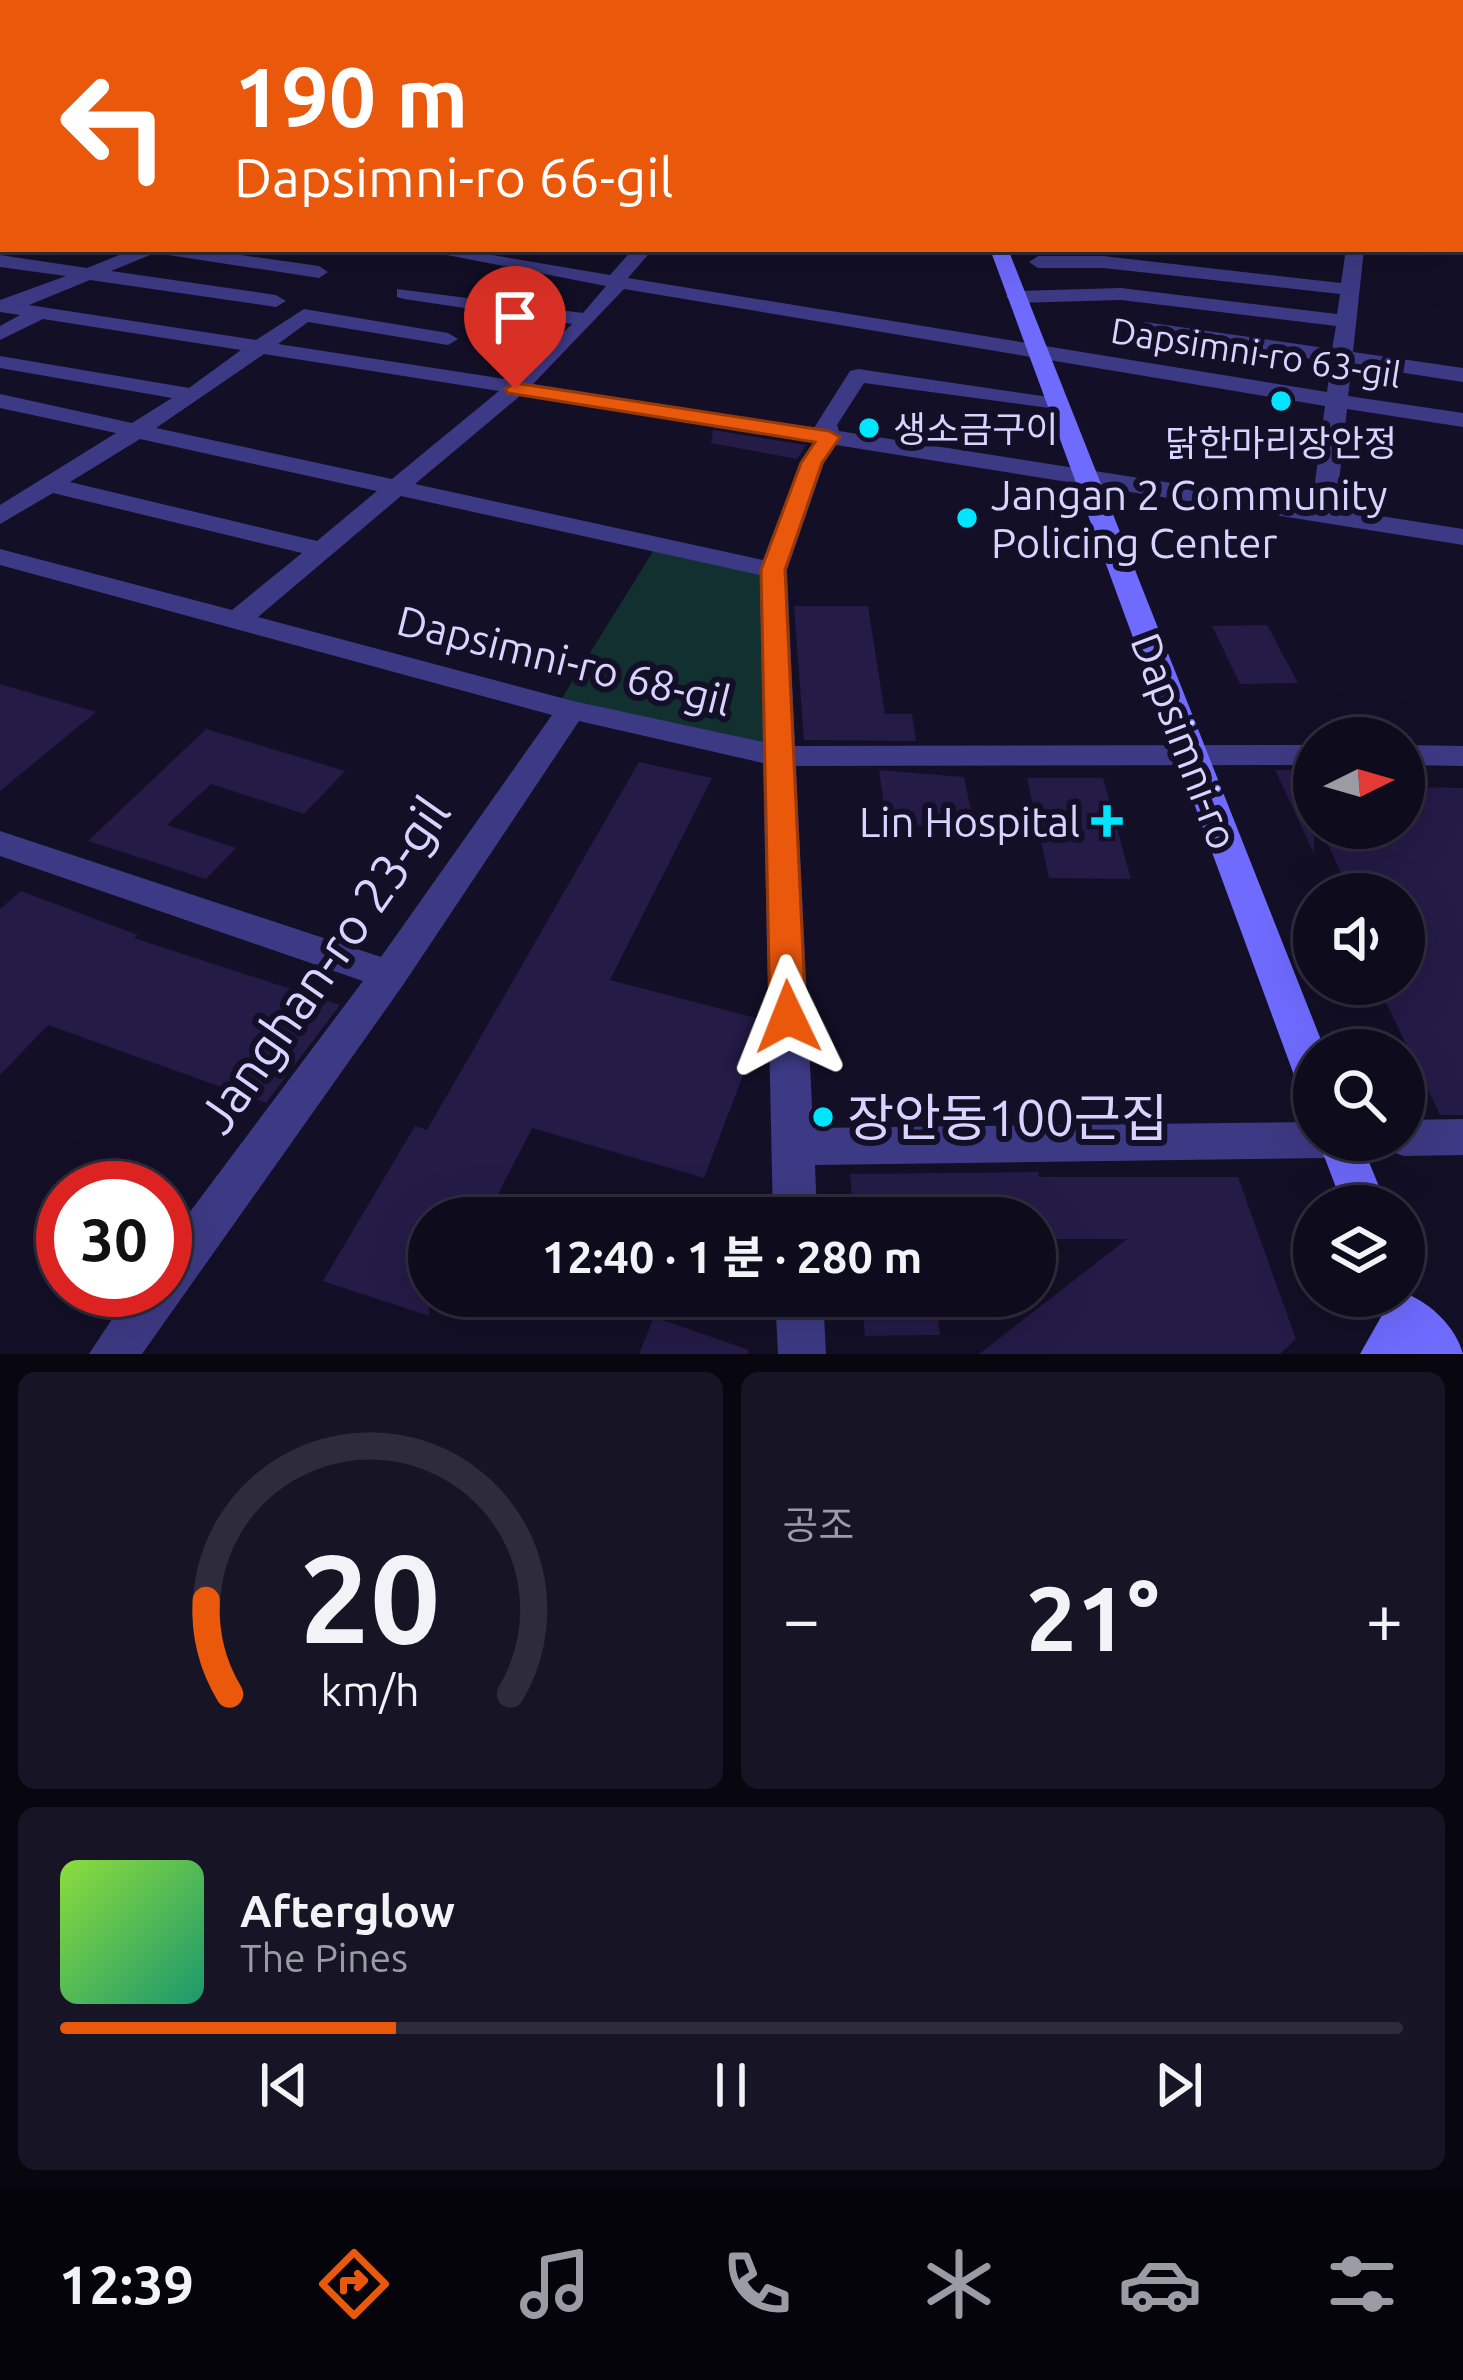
<!DOCTYPE html>
<html lang="ko">
<head>
<meta charset="utf-8">
<style>
	:root { --surface:#0e0b1c; --page:#171425; --text:#f1f3f6; --muted:#9b9ba3; --line:#2e2b3b; --accent:#ea580c }
	body { margin:0; font-family:Ubuntu,"Noto Sans KR",sans-serif; background:var(--page); color:var(--text); height:100vh; display:flex; flex-direction:column; font-size:45px; white-space:nowrap }
	* { box-sizing:border-box; margin:0 }
	p { font-size:39px; color:var(--muted) }
	.icon { flex:none; width:66px; height:66px; fill:none; stroke:currentColor; stroke-width:2; stroke-linecap:round; stroke-linejoin:round }
	.map { position:relative; height:1354px; overflow:hidden }
	.drawer { display:flex; flex-direction:column; gap:18px; padding:18px; background:#08060f; flex:1 }
	.drawer>* { flex:none }
	.guide { position:absolute; left:0px; top:0px; width:1464px; height:252px; box-shadow:0 12px 48px #0002,0 0 0 3px var(--line); background:#ea580c; color:#fff; overflow:hidden }
	.needle { width:78px; rotate:85deg }
	.controls { position:absolute; left:1293px; top:717px; display:grid; gap:24px }
	.controls a { display:grid; place-items:center; width:132px; height:132px; border-radius:50%; background:var(--surface); box-shadow:0 12px 48px #0002,0 0 0 3px var(--line); font-size:60px }
	.speed { position:absolute; left:36px; top:1161px; display:flex; gap:24px; font-size:60px; font-weight:700; text-align:center }
	.speed>* { display:grid; place-content:center; width:156px; height:156px; border-radius:50%; background:var(--surface); box-shadow:0 12px 48px #0002,0 0 0 3px var(--line); line-height:1 }
	.speed .limit { border:18px solid #d22; background:#fff; color:#111 }
	.pin { position:absolute; display:grid; place-items:center; width:102px; height:102px; color:#fff; margin:-123px -51px; border-radius:50% 50% 50% 0; rotate:-45deg; box-shadow:0 0 12px #0007 }
	.pin .icon { rotate:45deg }
	.me { position:absolute; width:132px; margin:-66px; rotate:358deg; stroke-linejoin:round; filter:drop-shadow(0 0 9px #0008) }
	.turn { display:flex; align-items:center; gap:42px; height:252px; padding:0 36px; font-size:54px }
	.turn .icon { width:156px; height:156px; stroke-width:2.5 }
	.turn b { display:block; font-size:84px; line-height:102px }
	.big { font-size:90px; font-weight:700; line-height:1.1 }
	.drawer .widget { flex:1; display:flex; flex-direction:column; justify-content:center; gap:18px; min-width:0; padding:0 42px; border-radius:18px; background:var(--page) }
	.drawer .dial { align-items:center; gap:0 }
	.dial svg { height:312px; overflow:visible; fill:none; stroke:var(--line); stroke-width:7; stroke-linecap:round; text-anchor:middle }
	.dial text { fill:var(--text); stroke:none }
	.song { display:flex; align-items:center; gap:36px }
	.cover { width:144px; height:144px; border-radius:18px; background:linear-gradient(135deg,hsl(90 70% 55%),hsl(160 70% 35%)) }
	.played { height:12px; border-radius:6px; background:linear-gradient(90deg,var(--accent) 25%,var(--line) 25%) }
	.keys { display:flex; justify-content:space-around; direction:ltr }
	.heat { display:flex; justify-content:space-between; align-items:center; font-size:66px; direction:ltr }
	.drawer .tiles { flex:1; display:grid; gap:18px; grid-template-columns:1fr 1fr }
	.widget:last-child { grid-column:span 2 }
	.trip { position:absolute; left:408px; top:1197px; width:648px; height:120px; border-radius:60px; background:var(--surface); box-shadow:0 12px 48px #0002,0 0 0 3px var(--line); font-weight:700; line-height:120px; text-align:center }
	.tab-bar { display:flex; height:192px; justify-content:space-around; align-items:center; background:#06040b; color:var(--muted) }
	.tab-bar .icon { width:84px; height:84px }
	.tab-bar .current { color:var(--accent) }
	.tab-bar b { font-size:54px; color:var(--text) }
	.map>svg:first-child { display:block }
	.green { fill:#12302f }
	.building { fill:#241b47 }
	.lines { fill:none; stroke-linecap:round; stroke-linejoin:round }
	.path { stroke:#2fb8b0; stroke-width:3; stroke-dasharray:3 4.5; stroke-linecap:butt }
	.minor { fill:#3d3a85; fill-rule:evenodd }
	.secondary { fill:#6f6bff; fill-rule:evenodd }
	.route { fill:#ea580c; stroke:#983908; stroke-width:3 }
	.poi-dot { fill:#00e5ff; stroke:#130f26; stroke-width:4.5 }
	.labels { text-anchor:middle; dominant-baseline:central; stroke-width:12; stroke-linejoin:round; paint-order:stroke }
	.far-street-label { font-size:36px; fill:#d9d4ff; stroke:#130f26 }
	.far-poi-label { font-size:36px; fill:#d9d4ff; stroke:#130f26; text-anchor:start }
	.poi-label { font-size:42px; fill:#d9d4ff; stroke:#130f26; text-anchor:start }
	.street-label { font-size:42px; fill:#d9d4ff; stroke:#130f26 }
	.near-street-label { font-size:51px; fill:#d9d4ff; stroke:#130f26 }
	.near-poi-label { font-size:51px; fill:#d9d4ff; stroke:#130f26; text-anchor:start }
</style>
</head>
<body>
<div class="map">
<svg width="1463" height="1354" viewBox="0 0 1463 1354">
	<rect width="100%" height="100%" fill="#130f26"/>
	<path class="green" d="M1004,0H1463V104L1461,3Z
		M657,545L773,570L779,756L557,706Z"/>
	<path class="building" d="M713,430L806,445L797,459L711,443Z
		M794,606H868L885,714H912L916,741L804,740Z
		M1267,625L1298,683L1240,684L1212,626Z
		M0,684L96,712L0,791Z
		M206,729L345,771L304,814L211,784L167,825L236,848L206,879L88,841Z
		M639,762L712,778L610,980L764,1020L704,1178L532,1128L486,1218H429V1316L323,1281L415,1126L427,1130Z
		M879,770L964,777L974,825L887,826Z
		M1275,770H1314V854Z
		M1027,778H1103L1131,879L1049,878Z
		M1404,787L1463,788V1115H1440L1377,984H1404V894H1351L1320,828H1404Z
		M21,891L138,935L134,938L340,1005L266,1103L48,1025L0,1075V909Z
		M1038,1172L1039,1177H1238L1296,1339L1280,1354H979L1127,1239H1035V1218H854L850,1174Z
		M861,1296H935L940,1335L865,1336Z
		M654,1317L749,1350L748,1354H639Z"/>
	<g class="lines">
		<path class="path" d="M1351,0H1421"/>
		<path class="minor" d="M0,8H3V14H0Z
			M3,71V79L0,80V72Z
			M0,105H3V114H0Z
			M3,128V138L0,139V129Z
			M0,189H3V199H0Z
			M1461,215H1463V226H1461Z
			M0,225H3L0,236Z
			M134,249H198L319,266L328,272L319,278L155,253L111,271L276,295L286,301L276,307L90,280L29,305L256,340L304,309L448,333L458,339L448,345L308,322L278,344L512,380L572,324L404,299L397,297V289L583,313L606,286L416,249H457L610,275L633,249H653L628,278L1327,392L1331,362L1145,334L1135,328L1145,322L1332,349L1336,326L1121,300L1016,303L1006,297L1016,291L1121,288L1337,314L1340,294L1103,268H1038L1029,262L1038,256H1103L1341,283L1346,249H1364L1353,352L1463,368V382L1352,365L1348,396L1463,413V427L1347,409L1336,509L1463,529V545L836,445L824,463L787,570L795,746L1314,745V765L796,766L813,1128L1314,1122V1140H1345L1339,1153L1324,1158L815,1165L817,1218H773L763,763L579,721L403,985L142,1354H89L131,1290H165V1245L363,981L0,856V831L381,957L552,715L0,565V549L232,610L302,553L53,493L0,524V505L116,433L0,408V394L132,423L172,398L0,368V356L189,388L241,350L43,319L0,340V326L20,315L0,312V300L66,276L0,267V255L87,268ZM624,289L1325,406L1312,505L839,431L837,425L864,383L1064,410V400L1056,398L858,369L850,371L814,428L533,384ZM264,354L499,391L392,479L156,428ZM521,395L814,442L800,463L763,560L415,484ZM140,439L377,491L317,541L70,482ZM401,496L760,575L763,742L573,701L258,617Z
			M1404,745L1463,746V766L1404,765Z
			M1463,1119V1155L1404,1156L1389,1151L1384,1140H1404V1120Z
			M775,1296H823L826,1354H778Z"/>
		<path class="secondary" d="M852,0H864L866,3H854Z
			M0,63H3V71H0Z
			M990,249H1008L1325,1050H1314V1092L1300,1087L1294,1075Z
			M1318,1140H1360L1387,1206H1343Z
			M1407,1294C1432,1304 1456,1328 1463,1354H1360L1390,1301Z"/>
	</g>
	<path class="route" d="M515,383L829,431L840,437L822,463L785,570L806,1017L800,1027H775L770,1017L761,570L801,463L815,442L508,393L505,389Z"/>
	<g class="poi-dot">
		<circle cx="1281" cy="401" r="12"/>
		<circle cx="869" cy="428" r="12"/>
		<circle cx="967" cy="518" r="12"/>
		<path d="M1101 803h12v12h12v12h-12v12h-12v-12h-12v-12h12z"/>
		<circle cx="823" cy="1117" r="12"/>
	</g>
	<g class="labels">
		<g class="far-street-label">
			<text transform="translate(1256 352) rotate(9)">Dapsimni-ro 63-gil</text>
		</g>
		<g class="far-poi-label">
			<text x="893" y="428">생소금구이</text>
			<text x="1281" y="442" text-anchor="middle">닭한마리장안정</text>
		</g>
		<g class="poi-label">
			<text x="991" y="494">Jangan 2 Community<tspan x="991" dy="48">Policing Center</tspan></text>
			<text x="1080" y="821" text-anchor="end">Lin Hospital</text>
		</g>
		<g class="street-label">
			<text transform="translate(564 660) rotate(14)">Dapsimni-ro 68-gil</text>
			<text transform="translate(1185 741) rotate(69)">Dapsimni-ro</text>
		</g>
		<g class="near-street-label">
			<text transform="translate(323 964) rotate(-55)">Janghan-ro 23-gil</text>
		</g>
		<g class="near-poi-label">
			<text x="847" y="1117">장안동100근집</text>
		</g>
	</g>
</svg>
<div class="controls">
<a><svg class="needle" viewBox="-14 -14 28 28"><path d="M0-13l5 13h-10z" fill="#e53935"/><path d="M0 13l5-13h-10z" fill="#9b9ba3"/></svg></a>
<a><svg class="icon" aria-label="sound" viewBox="0 0 24 24"><path d="M4 9h4l5-4v14l-5-4H4zM17 9q2 3 0 6"/></svg></a>
<a><svg class="icon" aria-label="search" viewBox="0 0 24 24"><circle cx="10" cy="10" r="6"/><path d="M15 15l6 6"/></svg></a>
<a><svg class="icon" aria-label="layers" viewBox="0 0 24 24"><path d="M12 4l9 5-9 5-9-5zM3 14l9 5 9-5"/></svg></a>
</div>
<div class="speed"><div class="limit">30</div></div>
<div class="pin" style="left:515px;top:389px;background:#d93025"><svg class="icon" aria-label="arrive" viewBox="0 0 24 24"><path d="M6 21V4h12l-3 4 3 4H6"/></svg></div>
<svg class="me" style="left:788px;top:1017px" viewBox="-20 -20 40 40"><path d="M0-17L14 15 0 8-14 15z" fill="#ea580c" stroke="#fff" stroke-width="4"/></svg>
<div class="trip">12:40 · 1 분 · 280 m</div>
<div class="guide">
<div class="turn"><svg class="icon" aria-label="left" viewBox="0 0 24 24"><path d="M17 20v-9H6M10 6l-5 5 5 5"/></svg><div><b>190 m</b>Dapsimni-ro 66-gil</div></div>
</div>
</div>
<section class="drawer">
<div class="tiles">
<div class="widget dial"><svg viewBox="0 0 100 80">
<path d="M14 69A42 42 0 1 1 86 69"/>
<path d="M14 69A42 42 0 0 1 8 45" stroke="#ea580c"/>
<text x="50" y="56" font-size="32" font-weight="700">20</text>
<text x="50" y="72" font-size="11">km/h</text>
</svg></div>
<div class="widget"><p>공조</p>
<div class="heat"><a>−</a><b class="big">21°</b><a>+</a></div>
</div>
<div class="widget">
<div class="song"><i class="cover"></i><div><b>Afterglow</b><p>The Pines</p></div></div>
<div class="played"></div>
<div class="keys"><svg class="icon" aria-label="previous" viewBox="0 0 24 24"><path d="M18 5L8 12l10 7zM5 5v14"/></svg><svg class="icon" aria-label="pause" viewBox="0 0 24 24"><path d="M8 5v14M16 5v14"/></svg><svg class="icon" aria-label="next" viewBox="0 0 24 24"><path d="M6 5l10 7-10 7zM19 5v14"/></svg></div>
</div>
</div>
</section>
<nav class="tab-bar">
<b>12:39</b>
<svg class="icon current" aria-label="directions" viewBox="0 0 24 24"><path d="M12 3l9 9-9 9-9-9zM9 14v-3h6M13 9l2 2-2 2"/></svg>
<svg class="icon" aria-label="music" viewBox="0 0 24 24"><path d="M9 18V5l10-2v13"/><circle cx="6" cy="18" r="3"/><circle cx="16" cy="16" r="3"/></svg>
<svg class="icon" aria-label="phone" viewBox="0 0 24 24"><path d="M5 4h4l2 5-3 2q2 4 5 5l2-3 5 2v4C11 20 4 13 5 4z"/></svg>
<svg class="icon" aria-label="climate" viewBox="0 0 24 24"><path d="M12 3v18M4 7l16 10M4 17L20 7"/></svg>
<svg class="icon" aria-label="car" viewBox="0 0 24 24"><path d="M5 17H2v-5l4-1 3-4h7l3 4 3 1v5h-3M9 17h6M6 11h13"/><circle cx="7" cy="17" r="2"/><circle cx="17" cy="17" r="2"/></svg>
<svg class="icon" aria-label="filters" viewBox="0 0 24 24"><path d="M4 7h16M4 17h16"/><circle cx="9" cy="7" r="2"/><circle cx="15" cy="17" r="2"/></svg>
</nav>
</body>
</html>
